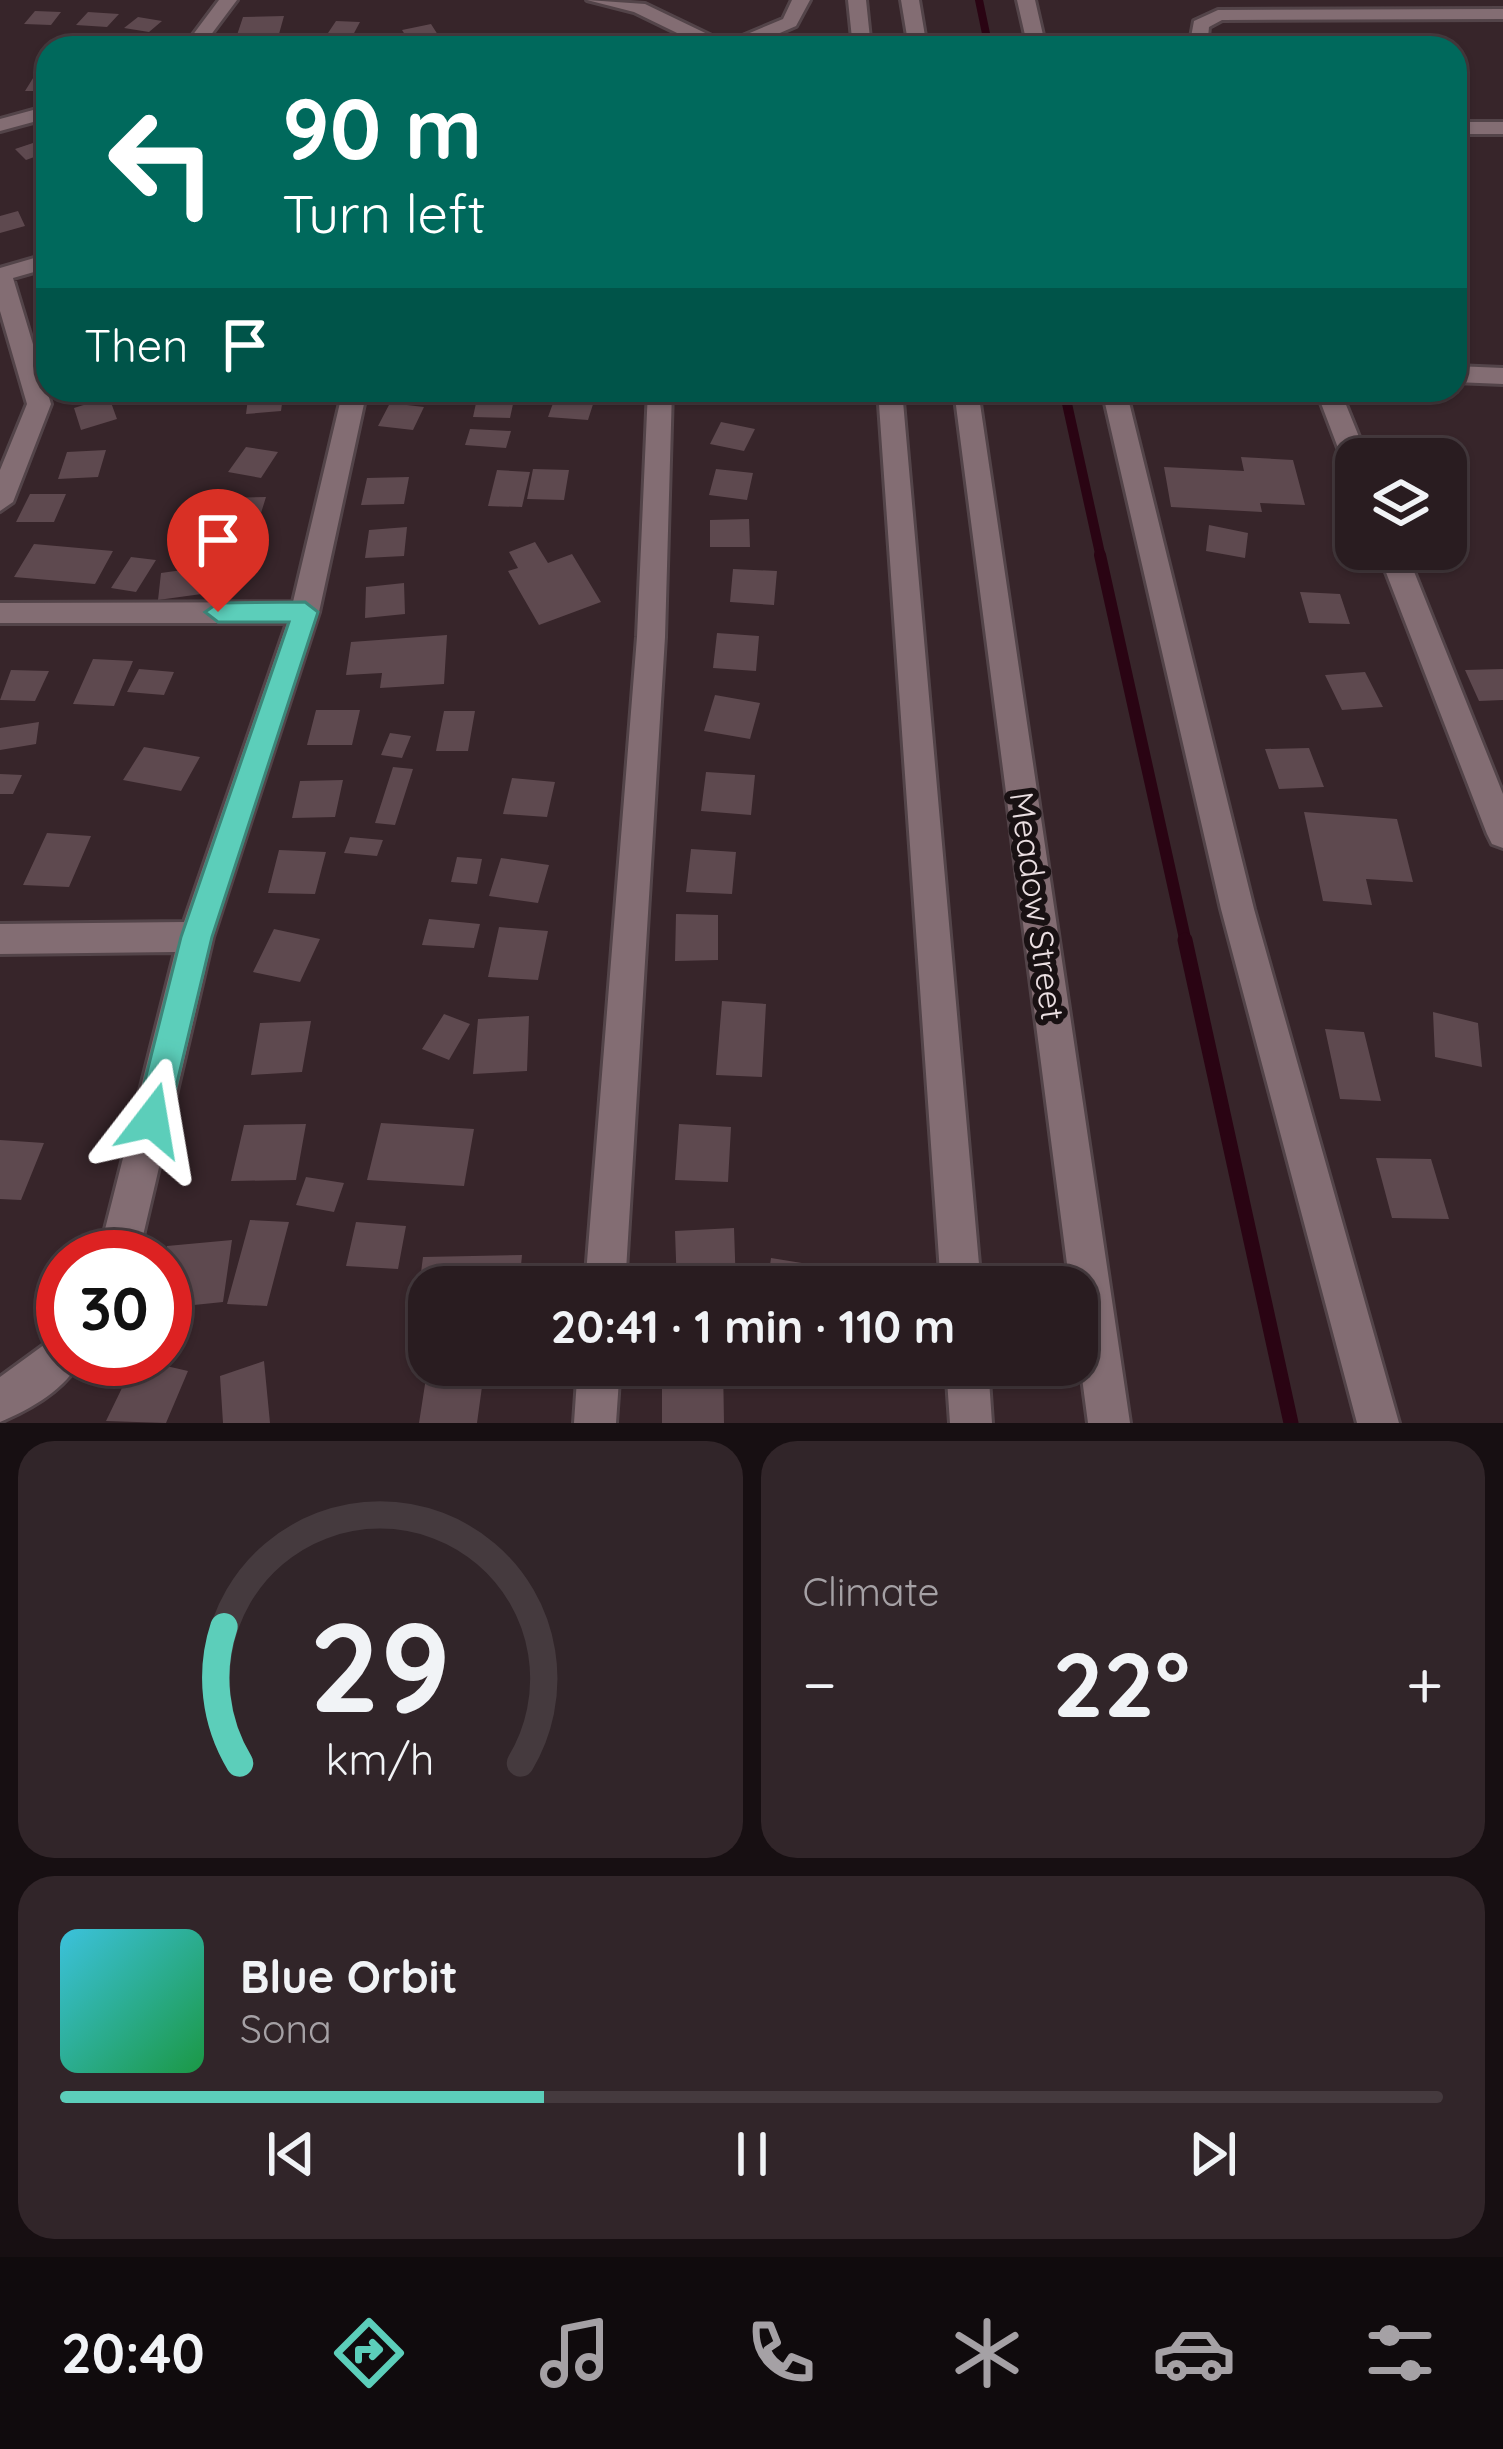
<!DOCTYPE html>
<html lang="en">
<head>
<meta charset="utf-8">
<style>
	:root { --surface:#291c20; --page:#312529; --text:#f1f3f6; --muted:#a5a1a5; --line:#453a3e; --accent:#5cceba }
	body { margin:0; font-family:Quicksand,sans-serif; background:var(--page); color:var(--text); height:100vh; display:flex; flex-direction:column; font-size:45px; white-space:nowrap }
	* { box-sizing:border-box; margin:0 }
	p { font-size:39px; color:var(--muted) }
	.icon { flex:none; width:66px; height:66px; fill:none; stroke:currentColor; stroke-width:2; stroke-linecap:round; stroke-linejoin:round }
	.map { position:relative; height:1423px; overflow:hidden }
	.sheet { display:flex; flex-direction:column; gap:18px; padding:18px; background:#170f12; flex:1 }
	.sheet>* { flex:none }
	.top-card { position:absolute; left:36px; top:36px; width:1431px; height:366px; border-radius:36px; box-shadow:0 3px 9px #0004,0 0 0 3px var(--line); background:#00695c; color:#fff; overflow:hidden }
	.controls { position:absolute; left:1335px; top:438px; display:grid; gap:24px }
	.controls a { display:grid; place-items:center; width:132px; height:132px; border-radius:24px; background:var(--surface); box-shadow:0 3px 9px #0004,0 0 0 3px var(--line); font-size:60px }
	.speed { position:absolute; left:36px; top:1230px; display:flex; gap:24px; font-size:60px; font-weight:700; text-align:center }
	.speed>* { display:grid; place-content:center; width:156px; height:156px; border-radius:50%; background:var(--surface); box-shadow:0 3px 9px #0004,0 0 0 3px var(--line); line-height:1 }
	.speed .limit { border:18px solid #d22; background:#fff; color:#111 }
	.pin { position:absolute; display:grid; place-items:center; width:102px; height:102px; color:#fff; margin:-123px -51px; border-radius:50% 50% 50% 0; rotate:-45deg; box-shadow:0 0 12px #0007 }
	.pin .icon { rotate:45deg }
	.me { position:absolute; width:132px; margin:-66px; rotate:14deg; stroke-linejoin:round; filter:drop-shadow(0 0 9px #0008) }
	.turn { display:flex; align-items:center; gap:42px; height:252px; padding:0 48px; font-size:54px }
	.turn .icon { width:156px; height:156px; stroke-width:2.5 }
	.turn b { display:block; font-size:84px; line-height:102px }
	.then { display:flex; align-items:center; height:114px; padding:0 48px; background:#0003; gap:24px; font-size:45px }
	.big { font-size:90px; font-weight:700; line-height:1.1 }
	.sheet .card { flex:1; display:flex; flex-direction:column; justify-content:center; gap:18px; min-width:0; padding:0 42px; border-radius:36px; background:var(--page) }
	.sheet .dial { align-items:center; gap:0 }
	.dial svg { height:312px; overflow:visible; fill:none; stroke:var(--line); stroke-width:7; stroke-linecap:round; text-anchor:middle }
	.dial text { fill:var(--text); stroke:none }
	.song { display:flex; align-items:center; gap:36px }
	.cover { width:144px; height:144px; border-radius:18px; background:linear-gradient(135deg,hsl(190 70% 55%),hsl(140 70% 35%)) }
	.played { height:12px; border-radius:6px; background:linear-gradient(90deg,var(--accent) 35%,var(--line) 35%) }
	.keys { display:flex; justify-content:space-around; direction:ltr }
	.heat { display:flex; justify-content:space-between; align-items:center; font-size:66px; direction:ltr }
	.sheet .tiles { flex:1; display:grid; gap:18px; grid-template-columns:1fr 1fr }
	.card:last-child { grid-column:span 2 }
	.trip { position:absolute; left:408px; top:1266px; width:690px; height:120px; border-radius:36px; background:var(--surface); box-shadow:0 3px 9px #0004,0 0 0 3px var(--line); font-weight:700; line-height:120px; text-align:center }
	.tabs { display:flex; height:192px; justify-content:space-around; align-items:center; background:#100b0d; color:var(--muted) }
	.tabs .icon { width:84px; height:84px }
	.tabs .selected { color:var(--accent) }
	.tabs b { font-size:54px; color:var(--text) }
	.map>svg:first-child { display:block }
	.lines { fill:none; stroke-linecap:round; stroke-linejoin:round }
	.stream-far3 { stroke:#2a0413; stroke-width:8 }
	.stream-far2 { stroke:#2a0413; stroke-width:10 }
	.stream-far1 { stroke:#2a0413; stroke-width:12 }
	.stream { stroke:#2a0413; stroke-width:15 }
	.building { fill:#5e494f }
	.minor-casing { stroke:#534449; stroke-width:6 }
	.minor { fill:#836d73; fill-rule:evenodd }
	.route { fill:#5cceba; stroke:#3c8679; stroke-width:3 }
	.labels { text-anchor:middle; dominant-baseline:central; stroke-width:12; stroke-linejoin:round; paint-order:stroke }
	.street-label { font-size:33px; fill:#eadee1; stroke:#191113 }
</style>
</head>
<body>
<div class="map">
<svg width="1503" height="1423" viewBox="0 0 1503 1423">
	<rect width="100%" height="100%" fill="#37252a"/>
	<g class="lines">
		<path class="stream-far3" d="M979,0L989,48"/>
		<path class="stream-far2" d="M1064,390L1101,558"/>
		<path class="stream-far1" d="M1100,555L1186,943"/>
		<path class="stream" d="M1185,940L1291,1423"/>
	</g>
	<path class="building" d="M35,11L61,12L51,25L24,24Z
		M88,12L119,14L107,27L76,25Z
		M284,16L279,34L237,35L243,17Z
		M138,17L162,21L149,32L124,28Z
		M336,21L360,22L353,35L328,33Z
		M431,24L438,35L409,41L402,30Z
		M48,54V91H25Z
		M45,139L48,152L26,160L15,149Z
		M18,211L25,226L0,233V216Z
		M284,390L281,411L246,414L249,391Z
		M782,390H810L809,404L781,402Z
		M478,394L515,395L510,418L473,417Z
		M556,395L595,398L588,420L548,417Z
		M109,397L117,419L81,430L74,408Z
		M390,403L424,407L413,430L378,426Z
		M721,422L755,429L744,451L710,444Z
		M470,429L511,431L506,448L465,445Z
		M246,447L278,452L261,478L228,472Z
		M106,450L98,477L58,479L67,452Z
		M1241,457L1293,460L1305,505L1260,503L1262,512L1171,507L1164,467L1244,471Z
		M533,469L569,470L564,500L527,499Z
		M716,469L753,473L747,500L709,495Z
		M497,470L530,472L522,507L488,506Z
		M409,477L404,504L361,505L367,478Z
		M30,494H66L54,522H16Z
		M266,497L257,526H215L225,498Z
		M749,519L750,547H710V520Z
		M1209,525L1248,533L1245,558L1206,551Z
		M407,527L404,556L365,558L369,530Z
		M535,542L548,563L572,554L601,602L539,625L508,571L518,568L509,552Z
		M34,544L113,551L95,584L14,577Z
		M131,557L156,560L136,592L111,588Z
		M218,565L216,592L158,600L161,573Z
		M733,569L777,571L774,605L730,602Z
		M404,583L405,614L365,618L366,587Z
		M1300,592L1340,594L1350,624L1309,623Z
		M717,633L759,636L756,671L713,668Z
		M447,635L444,684L380,688L382,673L346,675L351,642Z
		M93,659L133,661L114,706L73,704Z
		M139,669L174,672L164,695L127,692Z
		M1503,669V700L1479,701L1465,670Z
		M11,670L49,671L35,701L0,700Z
		M1365,672L1383,707L1342,710L1325,675Z
		M715,695L760,703L750,739L704,731Z
		M316,710H360L352,745H307Z
		M444,711H475L468,751H436Z
		M39,722L36,744L0,750V728Z
		M390,733L411,736L402,758L381,755Z
		M144,747L200,757L181,791L123,780Z
		M1309,748L1324,787L1279,789L1265,749Z
		M393,767L413,769L395,825L375,823Z
		M706,772L755,775L751,815L701,811Z
		M0,774L22,775L13,794H0Z
		M512,778L555,782L547,817L503,814Z
		M343,780L335,817L292,818L300,781Z
		M1304,812L1397,819L1413,882L1366,879L1372,905L1323,901Z
		M47,833L91,836L69,887L23,885Z
		M350,837L383,840L377,856L344,853Z
		M691,849L736,852L732,894L686,892Z
		M279,850L326,852L315,894L268,893Z
		M457,857L482,859L477,884L451,882Z
		M501,858L549,865L538,903L489,896Z
		M676,914L718,915V960L675,961Z
		M429,919L480,924L474,948L422,945Z
		M499,927L548,931L538,980L488,977Z
		M274,929L320,939L300,982L253,972Z
		M722,1001L766,1004L762,1077L716,1075Z
		M1433,1012L1478,1023L1482,1067L1435,1057Z
		M444,1014L470,1024L449,1060L422,1049Z
		M529,1016L527,1071L473,1074L478,1019Z
		M311,1021L302,1072L251,1075L260,1023Z
		M1325,1029L1364,1032L1381,1101L1340,1099Z
		M381,1123L474,1129L464,1186L367,1180Z
		M306,1124L296,1180L231,1181L244,1125Z
		M679,1124L731,1127L728,1182L675,1180Z
		M0,1140L44,1143L21,1200L0,1199Z
		M1376,1158L1431,1159L1449,1219L1392,1218Z
		M306,1177L344,1183L334,1212L296,1205Z
		M250,1220L289,1222L267,1306L227,1304Z
		M356,1222L406,1226L398,1269L346,1266Z
		M734,1228L736,1287H677L675,1231Z
		M232,1240L223,1302L165,1308L167,1246Z
		M522,1255L519,1287H429V1319H415L423,1257Z
		M771,1258L808,1264L804,1287H767Z
		M136,1359L188,1371L166,1423L106,1421Z
		M264,1361L270,1423H223L220,1376Z
		M428,1365H485L477,1423H419Z
		M662,1365H723L724,1423H662Z"/>
	<g class="lines">
		<g class="minor-casing">
			<path id="minor" d="M219,0H237L201,48H183Z
				M587,0L645,4L726,43L783,19L792,0H810L796,26L745,48H708L634,12Z
				M848,0H866L871,48H853Z
				M901,0H919L927,48H909Z
				M1017,0H1035L1046,48H1028Z
				M1503,9V19L1222,20L1209,27L1207,48H1189L1194,21L1218,10Z
				M48,106V118L0,131V119Z
				M1455,122H1503V134H1455Z
				M48,254V268L13,278L51,404L13,502L0,511V470L27,404L0,311V268Z
				M1455,366L1503,368V384L1455,382Z
				M343,390H367L319,612L213,937L138,1257H98L175,952L0,954V924L184,922L287,623H0V603L293,602Z
				M648,390H672L665,637L625,1287H585L637,637Z
				M878,390H902L981,1287H941Z
				M954,390H978L1130,1423H1088L1077,1340V1287H1070Z
				M1102,390H1126L1254,909L1399,1423H1357L1221,909Z
				M1316,390H1340L1368,459H1356V470L1343,461Z
				M1377,549H1405L1503,794V848L1492,844L1487,834Z
				M63,1331V1359H81C66,1389 31,1409 0,1422V1377Z
				M578,1365H620L616,1423H574Z
				M946,1365H988L992,1423H950Z"/>
		</g>
		<use href="#minor" class="minor"/>
	</g>
	<path class="route" d="M305,602L318,612L212,937L168,1120L163,1132L152,1136L140,1132L135,1120L181,937L289,622H218L205,612L218,603Z"/>
	<g class="labels">
		<g class="street-label">
			<text transform="translate(1038 906) rotate(82)">Meadow Street</text>
		</g>
	</g>
</svg>
<div class="controls">
<a><svg class="icon" aria-label="layers" viewBox="0 0 24 24"><path d="M12 4l9 5-9 5-9-5zM3 14l9 5 9-5"/></svg></a>
</div>
<div class="speed"><div class="limit">30</div></div>
<div class="pin" style="left:218px;top:612px;background:#d93025"><svg class="icon" aria-label="arrive" viewBox="0 0 24 24"><path d="M6 21V4h12l-3 4 3 4H6"/></svg></div>
<svg class="me" style="left:152px;top:1120px" viewBox="-20 -20 40 40"><path d="M0-17L14 15 0 8-14 15z" fill="#5cceba" stroke="#fff" stroke-width="4"/></svg>
<div class="trip">20:41 · 1 min · 110 m</div>
<div class="top-card">
<div class="turn"><svg class="icon" aria-label="left" viewBox="0 0 24 24"><path d="M17 20v-9H6M10 6l-5 5 5 5"/></svg><div><b>90 m</b>Turn left</div></div>
<div class="then">Then<svg class="icon" aria-label="arrive" viewBox="0 0 24 24"><path d="M6 21V4h12l-3 4 3 4H6"/></svg></div>
</div>
</div>
<section class="sheet">
<div class="tiles">
<div class="card dial"><svg viewBox="0 0 100 80">
<path d="M14 69A42 42 0 1 1 86 69"/>
<path d="M14 69A42 42 0 0 1 10 34" stroke="#5cceba"/>
<text x="50" y="56" font-size="32" font-weight="700">29</text>
<text x="50" y="72" font-size="11">km/h</text>
</svg></div>
<div class="card"><p>Climate</p>
<div class="heat"><a>−</a><b class="big">22°</b><a>+</a></div>
</div>
<div class="card">
<div class="song"><i class="cover"></i><div><b>Blue Orbit</b><p>Sona</p></div></div>
<div class="played"></div>
<div class="keys"><svg class="icon" aria-label="previous" viewBox="0 0 24 24"><path d="M18 5L8 12l10 7zM5 5v14"/></svg><svg class="icon" aria-label="pause" viewBox="0 0 24 24"><path d="M8 5v14M16 5v14"/></svg><svg class="icon" aria-label="next" viewBox="0 0 24 24"><path d="M6 5l10 7-10 7zM19 5v14"/></svg></div>
</div>
</div>
</section>
<nav class="tabs">
<b>20:40</b>
<svg class="icon selected" aria-label="directions" viewBox="0 0 24 24"><path d="M12 3l9 9-9 9-9-9zM9 14v-3h6M13 9l2 2-2 2"/></svg>
<svg class="icon" aria-label="music" viewBox="0 0 24 24"><path d="M9 18V5l10-2v13"/><circle cx="6" cy="18" r="3"/><circle cx="16" cy="16" r="3"/></svg>
<svg class="icon" aria-label="phone" viewBox="0 0 24 24"><path d="M5 4h4l2 5-3 2q2 4 5 5l2-3 5 2v4C11 20 4 13 5 4z"/></svg>
<svg class="icon" aria-label="climate" viewBox="0 0 24 24"><path d="M12 3v18M4 7l16 10M4 17L20 7"/></svg>
<svg class="icon" aria-label="car" viewBox="0 0 24 24"><path d="M5 17H2v-5l4-1 3-4h7l3 4 3 1v5h-3M9 17h6M6 11h13"/><circle cx="7" cy="17" r="2"/><circle cx="17" cy="17" r="2"/></svg>
<svg class="icon" aria-label="filters" viewBox="0 0 24 24"><path d="M4 7h16M4 17h16"/><circle cx="9" cy="7" r="2"/><circle cx="15" cy="17" r="2"/></svg>
</nav>
</body>
</html>
